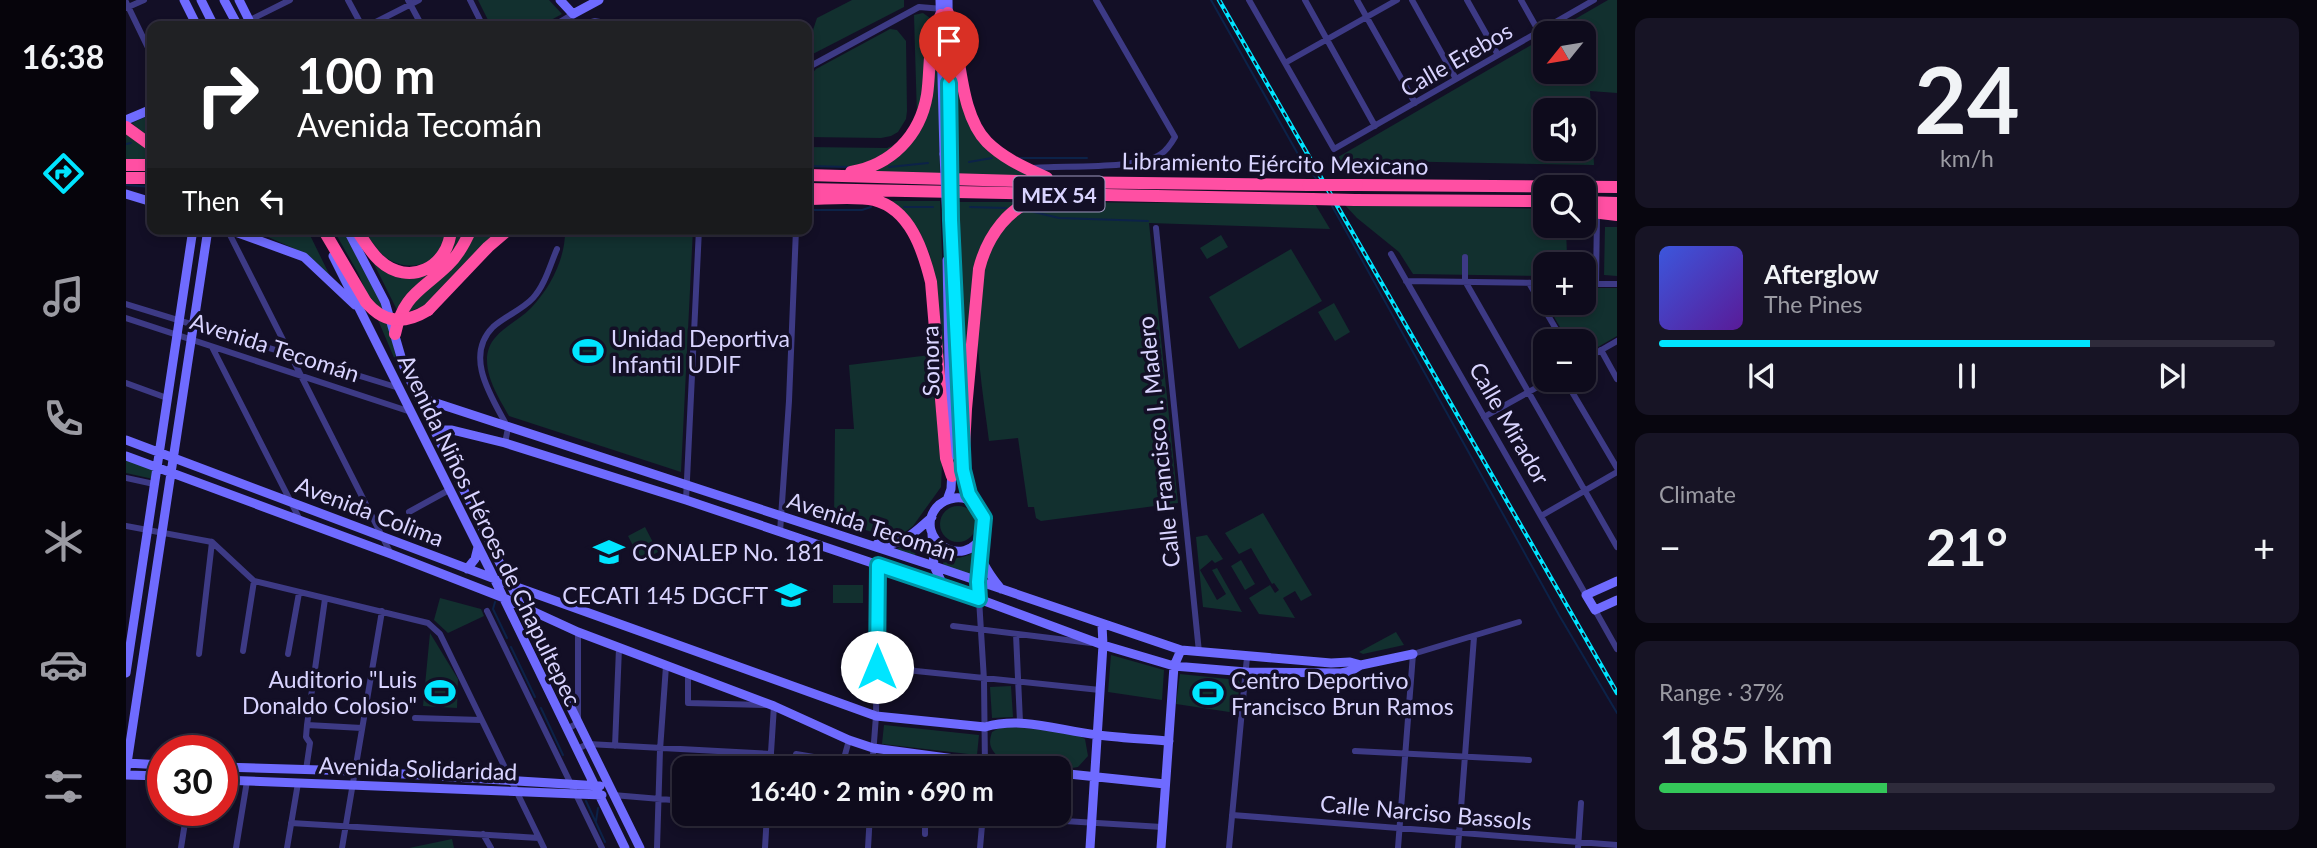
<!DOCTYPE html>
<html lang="en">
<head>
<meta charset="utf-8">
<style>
	:root { --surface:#0e0b1c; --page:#171425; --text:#f1f3f6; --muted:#9b9ba3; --line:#2e2b3b; --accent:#00e5ff }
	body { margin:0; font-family:Lato,sans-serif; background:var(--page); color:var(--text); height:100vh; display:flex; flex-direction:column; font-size:26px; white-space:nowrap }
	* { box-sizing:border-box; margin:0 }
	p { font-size:23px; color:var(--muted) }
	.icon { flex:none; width:38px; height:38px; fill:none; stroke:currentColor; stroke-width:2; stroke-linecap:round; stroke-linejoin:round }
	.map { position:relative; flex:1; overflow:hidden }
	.side { display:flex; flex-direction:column; gap:18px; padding:18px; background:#08060f; width:700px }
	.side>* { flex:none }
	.hud { position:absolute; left:21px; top:21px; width:665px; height:214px; border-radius:14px; box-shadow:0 4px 10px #0003,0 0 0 2px var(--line); background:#202124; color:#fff; overflow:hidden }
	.needle { width:46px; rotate:240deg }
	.controls { position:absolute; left:1407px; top:21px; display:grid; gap:14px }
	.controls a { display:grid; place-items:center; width:63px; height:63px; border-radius:14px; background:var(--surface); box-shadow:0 4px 10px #0003,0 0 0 2px var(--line); font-size:35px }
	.speed { position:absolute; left:21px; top:735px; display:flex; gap:14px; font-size:35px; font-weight:700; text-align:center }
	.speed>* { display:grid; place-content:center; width:91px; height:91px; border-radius:50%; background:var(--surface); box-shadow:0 4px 10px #0003,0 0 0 2px var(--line); line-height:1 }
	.speed .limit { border:10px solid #d22; background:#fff; color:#111 }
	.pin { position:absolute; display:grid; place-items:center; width:60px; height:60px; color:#fff; margin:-72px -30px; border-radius:50% 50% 50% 0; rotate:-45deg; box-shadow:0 0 7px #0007 }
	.pin .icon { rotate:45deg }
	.me { position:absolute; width:77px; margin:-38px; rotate:0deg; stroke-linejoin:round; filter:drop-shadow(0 0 5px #0008) }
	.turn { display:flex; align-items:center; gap:24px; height:147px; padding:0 35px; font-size:32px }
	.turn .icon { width:91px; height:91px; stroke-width:2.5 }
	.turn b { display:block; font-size:49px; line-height:60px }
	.then { display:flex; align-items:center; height:66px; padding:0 35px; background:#0003; gap:14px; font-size:26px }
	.big { font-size:52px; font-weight:700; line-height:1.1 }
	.side .widget { flex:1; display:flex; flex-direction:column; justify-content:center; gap:10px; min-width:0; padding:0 24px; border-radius:14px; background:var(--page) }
	.side .dial { align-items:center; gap:0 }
	.dial b { font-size:91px; line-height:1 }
	.song { display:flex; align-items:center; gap:21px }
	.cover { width:84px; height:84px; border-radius:10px; background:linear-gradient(135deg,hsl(230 70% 55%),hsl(270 70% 35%)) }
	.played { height:7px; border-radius:4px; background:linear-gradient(90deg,var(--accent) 70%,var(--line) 70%) }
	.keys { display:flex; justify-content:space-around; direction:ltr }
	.heat { display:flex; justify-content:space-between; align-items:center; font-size:38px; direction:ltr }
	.charge { height:10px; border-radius:5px; background:linear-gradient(90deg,#34c759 37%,var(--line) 0) }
	.trip { position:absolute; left:546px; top:756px; width:399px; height:70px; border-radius:14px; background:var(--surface); box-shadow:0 4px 10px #0003,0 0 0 2px var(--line); font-weight:700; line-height:70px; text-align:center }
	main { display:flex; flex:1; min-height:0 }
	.tabs { display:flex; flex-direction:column; width:126px; justify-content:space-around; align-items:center; background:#06040b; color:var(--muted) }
	.tabs .icon { width:49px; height:49px }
	.tabs .current { color:var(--accent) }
	.tabs b { font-size:32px; color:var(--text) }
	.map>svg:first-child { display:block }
	.green { fill:#12302f; fill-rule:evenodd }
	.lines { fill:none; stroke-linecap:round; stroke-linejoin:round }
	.stream { stroke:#0c2248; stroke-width:2 }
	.street { stroke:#3d3a85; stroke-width:6 }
	.secondary { stroke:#6f6bff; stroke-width:9 }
	.highway { stroke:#ff4fa3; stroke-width:12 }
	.rail-casing { stroke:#00e5ff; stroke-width:4.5 }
	.rail { stroke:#130f26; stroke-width:2; stroke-dasharray:5; stroke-linecap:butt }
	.secondary-bridge { stroke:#6f6bff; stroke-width:9 }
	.highway-bridge { stroke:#ff4fa3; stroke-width:12 }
	.route-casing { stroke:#0095a6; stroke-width:18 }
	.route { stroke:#00e5ff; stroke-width:12 }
	.labels { text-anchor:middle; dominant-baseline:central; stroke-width:7; stroke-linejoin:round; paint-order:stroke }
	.shield { fill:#130f26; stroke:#9e99be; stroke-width:2 }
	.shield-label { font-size:21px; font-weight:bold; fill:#d9d4ff }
	.street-label { font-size:23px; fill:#d9d4ff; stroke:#130f26 }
	.poi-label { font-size:23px; fill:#d9d4ff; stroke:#130f26; text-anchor:start }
</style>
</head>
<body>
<main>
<nav class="tabs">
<b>16:38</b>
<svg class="icon current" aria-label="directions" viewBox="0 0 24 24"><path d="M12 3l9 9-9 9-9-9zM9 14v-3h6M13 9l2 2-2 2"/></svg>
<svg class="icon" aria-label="music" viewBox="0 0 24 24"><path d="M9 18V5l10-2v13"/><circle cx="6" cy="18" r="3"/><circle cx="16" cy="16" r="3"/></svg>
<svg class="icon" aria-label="phone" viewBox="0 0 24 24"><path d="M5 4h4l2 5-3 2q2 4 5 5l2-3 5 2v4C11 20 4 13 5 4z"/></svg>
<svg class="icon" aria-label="climate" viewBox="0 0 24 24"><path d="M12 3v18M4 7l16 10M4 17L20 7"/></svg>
<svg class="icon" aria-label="car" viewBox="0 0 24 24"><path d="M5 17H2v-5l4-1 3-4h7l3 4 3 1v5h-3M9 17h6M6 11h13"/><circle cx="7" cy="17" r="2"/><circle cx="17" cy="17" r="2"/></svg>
<svg class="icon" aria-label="filters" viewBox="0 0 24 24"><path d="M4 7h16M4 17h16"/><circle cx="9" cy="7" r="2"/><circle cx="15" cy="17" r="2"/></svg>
</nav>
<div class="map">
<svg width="1491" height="848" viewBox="0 0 1491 848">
	<rect width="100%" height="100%" fill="#130f26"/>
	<path class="green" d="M352,0H423L436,14L414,26H365Z
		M726,0H778V7L681,57V48L691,18Z
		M1482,0H1491V93L1464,91L1468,165L1207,160L1419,37V72H1458V33H1425ZM1419,110H1458V149H1419Z
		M797,13L804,18L796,103L791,117L788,15Z
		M764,29L771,30L780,41L781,111L780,119L772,132L765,136L755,138L681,137C681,116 674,84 690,69Z
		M825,31L839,109L874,159L902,176L830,175Z
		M812,35L814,175L743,173L781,148Z
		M26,114V143L6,123Z
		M0,132L26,150V161H0Z
		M776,141C737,169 728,168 681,167V147L761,148Z
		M765,201H814L822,412L804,255L793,230Z
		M831,202H894C870,226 856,236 847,270L837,415Z
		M915,202L1189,204L1204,229L1023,223L1052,503L915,521L910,518L908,507H902L892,438L863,441C856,383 840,303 864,248C873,226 895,212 915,202Z
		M1218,204L1419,209V226H1449L1440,228L1441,256L1464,257V276H1458V264H1419V276L1287,274L1273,252L1231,218Z
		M1479,227H1491V276L1478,275Z
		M124,229H181L204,276L178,253Z
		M207,229H217L254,301L264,329L272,367L232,273Z
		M237,229H321C319,236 317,245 313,251C302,270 273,269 258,256C250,249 244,238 237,229Z
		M330,229H342L327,255L278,297L272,312L240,248L247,257L298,273Z
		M348,229H380L303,304L279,313Z
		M439,229H567L555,472L383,416C374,400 361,380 361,360C361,333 388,325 405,308C425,287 440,257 439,229Z
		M1095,235L1102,247L1081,259L1074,248Z
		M1165,249L1196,301L1113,349L1083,297Z
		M1458,288H1491V336L1458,355V341H1442L1420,303H1458Z
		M1208,303L1224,332L1209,341L1192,312Z
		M804,355L816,465L815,487L787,526L778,533L765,538L708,520L709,429H728L723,365Z
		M0,458L28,469L27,479L0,473Z
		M814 524a18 18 0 1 1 36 0a18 18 0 1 1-36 0Z
		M1137,513L1186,595L1175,601L1169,591L1157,598L1169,618L1133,614L1123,598L1144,585L1149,593L1153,590L1148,583L1146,584L1125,548L1113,554L1099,533Z
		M519,527L532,552L515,561L502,536Z
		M793,534L789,556L769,550L784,542Z
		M1081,535L1097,559L1089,563L1086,560L1074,570L1091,600L1100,594L1086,570L1091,568L1116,612L1077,607L1070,537Z
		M848,552L849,574L846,576L818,566L815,555C828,560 836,559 848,552Z
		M1115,560L1129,584L1119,590L1105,566Z
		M707,585H737V603H707Z
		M314,598L355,609L358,616L322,633L308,620Z
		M1270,632L1278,645L1237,654L1233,652Z
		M304,633L332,679L331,708L297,706Z
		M985,655L1038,670L1036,700L982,692Z
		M1054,674L1112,680L1114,683L1110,713L1050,704Z
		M885,686L887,717L866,718L864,687Z
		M758,725L853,735L851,755L756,744Z
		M877,726L948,733L959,739L962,756L952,767L940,769L874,758C864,750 862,744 866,732Z
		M326,839L328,848H283Z"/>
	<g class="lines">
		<path class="stream" d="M1085,0L1173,156L1191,180
			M0,144L5,143
			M894,158H961
			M843,162L866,158
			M681,166L722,167
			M763,167L802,163
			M995,167L1049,165L1060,172
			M0,185L26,187
			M1206,206L1433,615L1491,713
			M778,207H807
			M844,207L880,208
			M686,210H736L745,207
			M904,211L933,218L1022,221
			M369,602L367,609L381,638
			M385,647L409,697
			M415,708L437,755
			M460,801L479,842
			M470,821L472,808"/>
		<path class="street" d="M222,0L236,26
			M282,0L296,26
			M344,0L357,26
			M1123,0L1208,149L1468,0
			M1179,0L1249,126
			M1231,0L1289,103
			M1286,0L1330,79
			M1341,0L1372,55
			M1395,0L1413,32
			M0,2L26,56
			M0,8L18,0
			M112,26L164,0
			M242,26L293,0
			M427,26L447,14
			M452,26L469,21L494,26
			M1159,63L1271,0
			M681,68L793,7L817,9
			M905,168C935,165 1013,170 1035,154C1041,150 1045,144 1049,137L970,0
			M1030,228L1073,652
			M101,229L265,554
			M1265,254L1460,595
			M1339,257V281L1491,547
			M1280,281L1419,283
			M1403,283L1437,341
			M1458,284H1491
			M1470,284L1471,214
			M0,304L273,388
			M0,318L285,412
			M86,347L173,518
			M1475,350L1491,379
			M1458,360L1491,341
			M1439,380L1491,468
			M0,383L41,398
			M1358,417L1424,380
			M379,443L382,428C367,399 337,357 367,327C379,316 396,310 407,298C419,285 424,265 431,249
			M0,478L28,484
			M560,500L573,229
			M283,512L323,490
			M1415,516L1491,472
			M0,526L86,542
			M654,532L663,401L670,229
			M86,542L128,581L302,623L314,634L418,848
			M853,599L858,680L859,768
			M1469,610L1491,649
			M361,611L476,848
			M827,626L965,643
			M890,634L894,722
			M117,651L128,581
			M73,654L86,542
			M162,654L173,593
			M751,667L974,690
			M562,674V703L640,705
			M289,718L355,720
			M181,725L236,728
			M441,729L452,723V632
			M489,746L493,648
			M451,749L462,744L645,754
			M1229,751L1403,760
			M670,754L717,762L723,740
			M644,768L648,706
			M746,768L750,716L752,565
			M180,770L184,743L180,737L181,725L199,599
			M487,795L558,801
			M799,814V834
			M827,814L1036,827
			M1106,815L1491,845
			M165,823L413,838
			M357,834L365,848
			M55,848L61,810
			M110,848L121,781
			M161,848L172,783
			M216,848L256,611
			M531,848L534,750L540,666
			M639,848L641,814
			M742,848L744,814
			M854,848L857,814
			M1103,848L1121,657
			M1272,848L1287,654L1393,622
			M1332,848L1348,637
			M1452,848L1455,803"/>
		<path class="secondary" d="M58,0L71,26
			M75,0L88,26
			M98,0L112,26
			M113,0L123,20
			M434,0L447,14L473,0
			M814,0L818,154
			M822,0L824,152
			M0,120L26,109
			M0,194L26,202
			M825,220L834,417
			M101,229L178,257L229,305
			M221,229L259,302L278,367L292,397L514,848
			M207,256L364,570L499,848
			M821,260L825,456
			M292,397L808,566L1055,650L1205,663L1224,662L1235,665
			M309,430H326L379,443L560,500L853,599L977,645L1048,666L1120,672L1215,673L1225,671L1235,665L1287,654
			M0,440L385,585L750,716L859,727C897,716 934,731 972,735C995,738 1019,739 1043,741
			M0,456L265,554L378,598L452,632L648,706L723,740L747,748L896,768
			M837,463L843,494L849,504
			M821,500L825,489L826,470
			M806,534L808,566L818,587
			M857,534C838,573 787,538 810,508C815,502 822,499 829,498C836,497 844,500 849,504C866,519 852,538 855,556C858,568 868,580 875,589
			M751,544C775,548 789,532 806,517
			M341,569L349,559L352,547
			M1491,581L1460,595L1469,610L1491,600
			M853,599L855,558
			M0,673L67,229
			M0,763L37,765
			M96,767L229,771L474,786
			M0,770L82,229
			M933,773L1039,784
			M0,775L37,776
			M96,780L476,795
			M964,848L977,645L976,625
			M1035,848L1048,666L1055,650"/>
		<path class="highway" d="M822,13C836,51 832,112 861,142C878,159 900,168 921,178
			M0,127L26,146
			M0,165H26
			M725,172C765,165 794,136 801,95C805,68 801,39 815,15
			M681,175L928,182L1182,185
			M0,178H26
			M1231,185L1491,187
			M681,189L1186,199
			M681,199C698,199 732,196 748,200C784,209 797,250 805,282L820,458L826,476
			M1229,200L1419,201
			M1458,202L1491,203
			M1458,211L1491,215
			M197,229L240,302
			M230,229C237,239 244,252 253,260C283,288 323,267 325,229
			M302,310L362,247L383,229
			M269,334C277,295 295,291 321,266C332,256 339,243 345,229
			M837,468L840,409L853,269C861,237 883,204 917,198"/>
		<g class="rail-casing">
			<path id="rail" d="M1093,0L1491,693"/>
		</g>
		<use href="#rail" class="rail"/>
		<path class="secondary-bridge" d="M818,154L821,220"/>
		<path class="highway-bridge" d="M1182,185H1231
			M1186,199L1229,200
			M240,302C258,324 279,324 302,310"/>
	</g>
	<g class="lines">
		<g class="route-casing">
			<path id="route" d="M751,667L752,565L853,599L852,582L858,518L843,494L837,470L825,220L823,83"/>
		</g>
		<use href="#route" class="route"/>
	</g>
	<defs>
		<g id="stadium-bare" transform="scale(2.415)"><path d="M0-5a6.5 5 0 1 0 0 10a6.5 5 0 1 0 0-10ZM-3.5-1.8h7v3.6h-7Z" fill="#00e5ff" stroke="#130f26" stroke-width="2.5" paint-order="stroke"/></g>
		<g id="university-bare" transform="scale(2.415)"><path d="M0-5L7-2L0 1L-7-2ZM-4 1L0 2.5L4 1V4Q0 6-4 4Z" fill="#00e5ff" stroke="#130f26" stroke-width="2.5" paint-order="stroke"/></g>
	</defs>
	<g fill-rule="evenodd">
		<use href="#stadium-bare" x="462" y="351"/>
		<use href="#university-bare" x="483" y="552"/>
		<use href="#university-bare" x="665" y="595"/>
		<use href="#stadium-bare" x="314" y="692"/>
		<use href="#stadium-bare" x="1082" y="693"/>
	</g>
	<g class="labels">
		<rect class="shield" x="887.5" y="176.5" width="91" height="35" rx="5"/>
		<g class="shield-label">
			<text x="933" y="194">MEX 54</text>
		</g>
		<g class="street-label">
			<text transform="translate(1330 59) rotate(-30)">Calle Erebos</text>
			<text transform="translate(1149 163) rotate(1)">Libramiento Ejército Mexicano</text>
			<text transform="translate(149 347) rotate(18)">Avenida Tecomán</text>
			<text transform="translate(804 361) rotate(-91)">Sonora</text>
			<text transform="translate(1384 423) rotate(60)">Calle Mirador</text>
			<text transform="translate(1032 442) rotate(-96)">Calle Francisco I. Madero</text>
			<text transform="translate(244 511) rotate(21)">Avenida Colima</text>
			<text transform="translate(746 526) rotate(18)">Avenida Tecomán</text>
			<text transform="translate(364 530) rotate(64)">Avenida Niños Héroes de Chapultepec</text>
			<text transform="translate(292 768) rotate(2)">Avenida Solidaridad</text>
			<text transform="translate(1300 812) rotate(5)">Calle Narciso Bassols</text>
		</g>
		<g class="poi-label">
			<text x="485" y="338">Unidad Deportiva<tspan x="485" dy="26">Infantil UDIF</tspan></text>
			<text x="506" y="552">CONALEP No. 181</text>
			<text x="642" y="595" text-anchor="end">CECATI 145 DGCFT</text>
			<text x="291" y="679" text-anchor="end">Auditorio "Luis<tspan x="291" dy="26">Donaldo Colosio"</tspan></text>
			<text x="1105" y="680">Centro Deportivo<tspan x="1105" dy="26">Francisco Brun Ramos</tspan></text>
		</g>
	</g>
</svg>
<div class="controls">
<a><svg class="needle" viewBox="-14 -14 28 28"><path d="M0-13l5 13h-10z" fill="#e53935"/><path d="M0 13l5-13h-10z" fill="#9b9ba3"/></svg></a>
<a><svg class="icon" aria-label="sound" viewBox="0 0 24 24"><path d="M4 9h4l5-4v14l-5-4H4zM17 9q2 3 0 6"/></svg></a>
<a><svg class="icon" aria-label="search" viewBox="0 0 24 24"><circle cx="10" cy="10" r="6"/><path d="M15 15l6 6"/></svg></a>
<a>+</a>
<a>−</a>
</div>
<div class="speed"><div class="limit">30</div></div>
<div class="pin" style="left:823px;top:83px;background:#d93025"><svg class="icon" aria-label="arrive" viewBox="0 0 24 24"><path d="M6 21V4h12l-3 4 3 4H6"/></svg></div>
<svg class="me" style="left:751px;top:667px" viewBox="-20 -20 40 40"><circle r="19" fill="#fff"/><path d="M0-13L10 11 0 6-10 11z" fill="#00e5ff"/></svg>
<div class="trip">16:40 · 2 min · 690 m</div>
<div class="hud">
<div class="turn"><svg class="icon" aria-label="right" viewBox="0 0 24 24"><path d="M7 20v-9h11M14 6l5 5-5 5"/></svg><div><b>100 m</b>Avenida Tecomán</div></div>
<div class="then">Then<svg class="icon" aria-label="left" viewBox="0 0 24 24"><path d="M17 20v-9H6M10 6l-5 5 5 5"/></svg></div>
</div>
</div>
<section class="side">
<div class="widget dial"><b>24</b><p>km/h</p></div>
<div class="widget">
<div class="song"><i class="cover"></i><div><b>Afterglow</b><p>The Pines</p></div></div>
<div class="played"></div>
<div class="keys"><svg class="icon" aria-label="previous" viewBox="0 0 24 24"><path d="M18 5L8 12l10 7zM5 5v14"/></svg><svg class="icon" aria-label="pause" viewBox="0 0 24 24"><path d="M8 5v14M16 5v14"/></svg><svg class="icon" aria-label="next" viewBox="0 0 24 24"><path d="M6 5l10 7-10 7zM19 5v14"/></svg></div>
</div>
<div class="widget"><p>Climate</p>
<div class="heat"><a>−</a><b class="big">21°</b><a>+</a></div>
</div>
<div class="widget"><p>Range · 37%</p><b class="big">185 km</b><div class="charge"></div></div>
</section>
</main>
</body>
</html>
